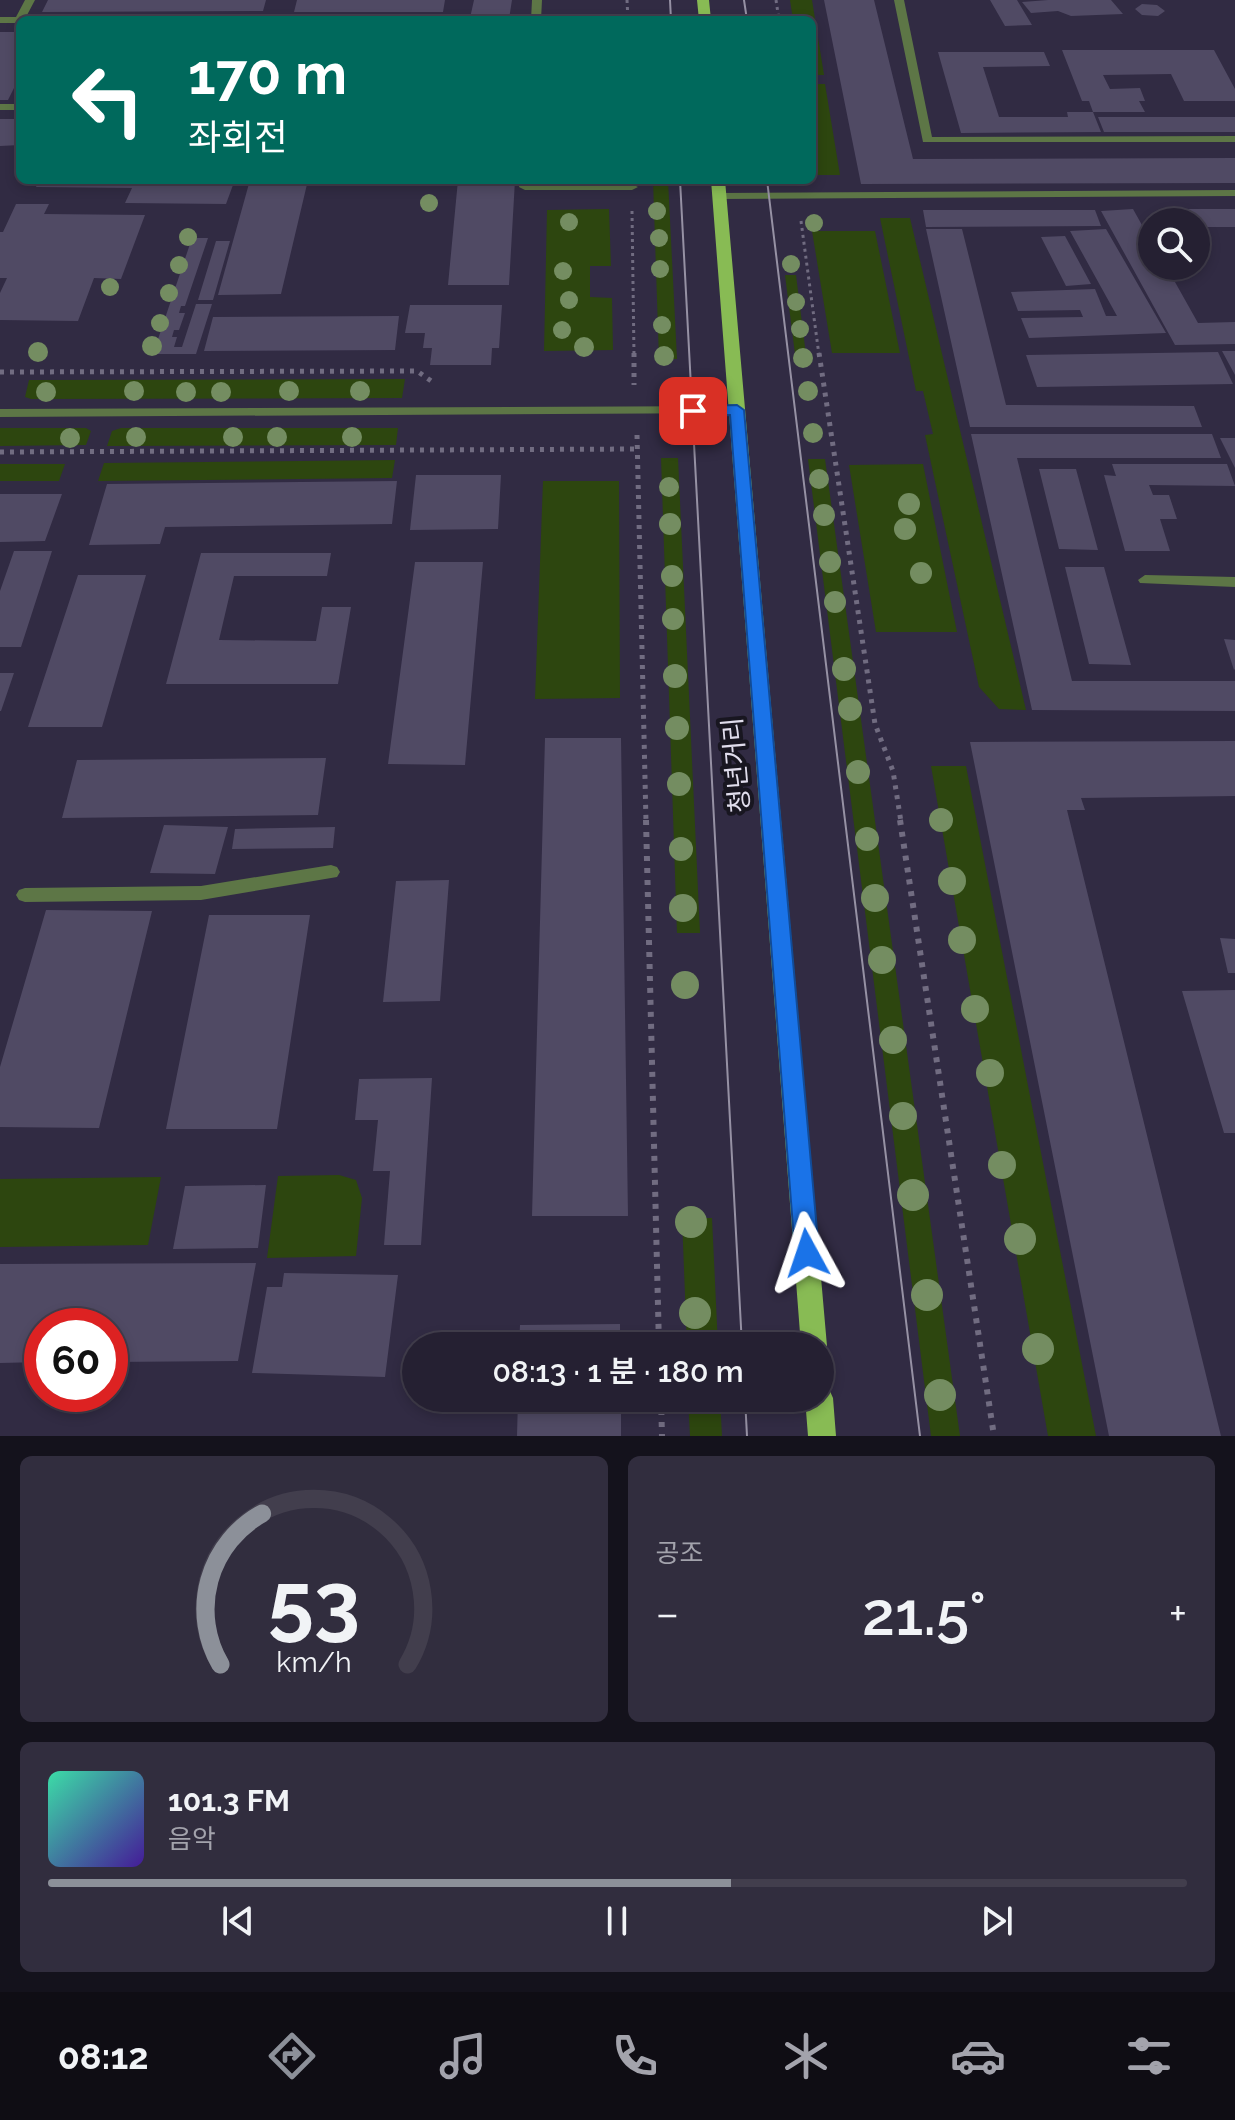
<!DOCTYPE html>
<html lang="ko">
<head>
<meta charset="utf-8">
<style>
	:root { --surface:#252032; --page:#312d3e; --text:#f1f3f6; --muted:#a3a3ac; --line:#423e4d; --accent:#8c9099 }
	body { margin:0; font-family:Raleway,"Noto Sans KR",sans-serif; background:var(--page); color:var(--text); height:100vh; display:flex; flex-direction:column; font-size:30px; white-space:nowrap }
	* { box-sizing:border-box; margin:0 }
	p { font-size:26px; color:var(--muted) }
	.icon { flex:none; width:44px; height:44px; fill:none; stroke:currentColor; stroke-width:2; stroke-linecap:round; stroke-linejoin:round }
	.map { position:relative; height:1436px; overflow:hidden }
	.drawer { display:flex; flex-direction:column; gap:20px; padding:20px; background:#14121c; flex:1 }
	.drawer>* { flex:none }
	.hud { position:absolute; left:16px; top:16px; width:800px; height:168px; border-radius:12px; box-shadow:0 4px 12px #0003,0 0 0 2px var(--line); background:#00695c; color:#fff; overflow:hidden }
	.controls { position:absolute; left:1138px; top:208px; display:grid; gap:16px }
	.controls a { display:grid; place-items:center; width:72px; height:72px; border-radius:50%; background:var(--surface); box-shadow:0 4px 12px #0003,0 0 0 2px var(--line); font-size:40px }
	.speed { position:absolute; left:24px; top:1308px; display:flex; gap:16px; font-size:40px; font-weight:700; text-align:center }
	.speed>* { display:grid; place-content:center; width:104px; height:104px; border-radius:50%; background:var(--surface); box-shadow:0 4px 12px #0003,0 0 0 2px var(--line); line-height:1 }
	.speed .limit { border:12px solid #d22; background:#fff; color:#111 }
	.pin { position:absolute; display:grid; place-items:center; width:68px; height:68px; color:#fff; margin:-34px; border-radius:16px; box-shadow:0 4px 12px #0006 }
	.me { position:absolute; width:88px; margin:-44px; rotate:355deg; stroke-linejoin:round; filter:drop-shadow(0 0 6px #0008) }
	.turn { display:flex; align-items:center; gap:28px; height:168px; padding:0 40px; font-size:36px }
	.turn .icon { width:104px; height:104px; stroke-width:2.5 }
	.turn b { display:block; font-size:56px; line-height:68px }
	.big { font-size:60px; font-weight:600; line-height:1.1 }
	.drawer .card { flex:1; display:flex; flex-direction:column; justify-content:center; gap:12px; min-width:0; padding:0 28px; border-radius:12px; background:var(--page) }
	.drawer .dial { align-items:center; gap:0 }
	.dial svg { height:208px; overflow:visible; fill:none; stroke:var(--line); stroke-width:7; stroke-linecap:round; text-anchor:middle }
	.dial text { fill:var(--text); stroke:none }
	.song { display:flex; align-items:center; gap:24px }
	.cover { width:96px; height:96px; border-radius:12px; background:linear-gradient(135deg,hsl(160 70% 55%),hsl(260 70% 35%)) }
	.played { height:8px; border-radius:4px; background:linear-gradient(90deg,var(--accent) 60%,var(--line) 60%) }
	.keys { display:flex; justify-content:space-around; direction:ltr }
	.heat { display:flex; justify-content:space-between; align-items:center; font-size:44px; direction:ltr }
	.drawer .tiles { flex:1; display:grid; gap:20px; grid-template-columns:1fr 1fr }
	.card:last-child { grid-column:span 2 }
	.trip { position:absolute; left:402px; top:1332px; width:432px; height:80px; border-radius:40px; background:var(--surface); box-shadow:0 4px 12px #0003,0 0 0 2px var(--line); font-weight:600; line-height:80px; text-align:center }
	.tab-bar { display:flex; height:128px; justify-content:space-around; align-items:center; background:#0f0d14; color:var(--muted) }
	.tab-bar .icon { width:56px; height:56px }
	.tab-bar .active { color:var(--accent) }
	.tab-bar b { font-size:36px; color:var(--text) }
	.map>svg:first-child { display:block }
	.green { fill:#2d460f }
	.building { fill:#504a64 }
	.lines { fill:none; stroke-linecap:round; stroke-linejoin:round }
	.path-far2 { stroke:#716c81; stroke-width:3; stroke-dasharray:3 4; stroke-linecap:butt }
	.path-far1 { stroke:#716c81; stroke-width:5; stroke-dasharray:4 6; stroke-linecap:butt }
	.path { stroke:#716c81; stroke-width:6; stroke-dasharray:5 7; stroke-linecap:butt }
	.service { fill:#5d7646; fill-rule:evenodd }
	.minor { fill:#5d7646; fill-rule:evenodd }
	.primary { fill:#88bb54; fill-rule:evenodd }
	.tram { stroke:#9691a4; stroke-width:2 }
	.tree { fill:#748d61 }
	.route { fill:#1a73e8; stroke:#114b97; stroke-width:2 }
	.labels { text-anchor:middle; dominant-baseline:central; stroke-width:8; stroke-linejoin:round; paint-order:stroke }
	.street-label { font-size:26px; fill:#e0ddec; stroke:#181620 }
</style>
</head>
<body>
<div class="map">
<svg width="1235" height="1436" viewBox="0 0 1235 1436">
	<rect width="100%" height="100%" fill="#312b43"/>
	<path class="green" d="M790,0H812L824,75H812V20H793Z
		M812,84H825L840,175H815L812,150Z
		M653,180H668L677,359H659Z
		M609,209L611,266H590V297L612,298L613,350L544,351L547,210Z
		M880,218H910L1026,710L999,709L979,687L925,435L933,434L923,391H916Z
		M812,231H875L900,353H832Z
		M785,275H796L807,363L796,362Z
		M405,379L402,398L31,399L25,397L29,380Z
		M0,428H86L91,431L86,445L0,446Z
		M121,428H398L396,445L107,446L112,431Z
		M661,458H678L700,933H677Z
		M808,459H825L960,1436H931Z
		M395,460L392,478L98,481L104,463Z
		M0,464H65L59,481H0Z
		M923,464L957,632H876L849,465Z
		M543,481H619L620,698L535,699Z
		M931,766H966L1096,1436H1048Z
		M339,1175L356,1180L362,1198L356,1256L267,1258L278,1176Z
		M161,1177L148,1245L0,1247V1179Z
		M682,1218H712L718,1346H687Z
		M688,1398H720L722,1436H690Z"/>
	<path class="building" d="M48,0H266L263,11L42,12Z
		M297,0H445L443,12H294Z
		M474,0H512L509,19L470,18Z
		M824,0H874L913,159L1235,158V183L861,184Z
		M990,0H1017L1032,25L1005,26Z
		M1048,0H1111L1123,14L1071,16L1058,11L1031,13L1022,2Z
		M1142,4L1157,5L1165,11L1158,16L1142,15L1135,9Z
		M612,15V20H563V16Z
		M0,32H20V76L8,100H0Z
		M1062,50H1214L1235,89V101H1184L1171,74L1103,75L1110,89L1140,88L1145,101H1139L1145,112H1093L1089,101H1082Z
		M938,52H1044L1050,66L983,67L999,117H1068L1067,112H1093L1101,132L961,133Z
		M1098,117H1235V132H1104Z
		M0,119H20V145L0,146Z
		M39,180H208L206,185H215L217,180H245L243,185H233L226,204L125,203L132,188L36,187Z
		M250,180H308L281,294L218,295Z
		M458,180H515L509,285H448Z
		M16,204H49L44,214L145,215L121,279L94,278L78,321L0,320V293L7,278H0V232H3Z
		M1133,209L1152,243V266H1166L1198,323L1235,322V344L1175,345L1101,211Z
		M1173,209H1235V227H1196V222H1179Z
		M923,210H1095L1101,226L926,227Z
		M926,229H962L1006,405L1194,406L1202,427H970Z
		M1106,229L1166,333L1029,338L1021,318L1083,317L1080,310L1018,311L1011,292L1095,289L1106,316H1117L1070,231Z
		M1065,236L1091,284L1066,286L1041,237Z
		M192,238H208L185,306H181L179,313H185L179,330H174L172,337H177L174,347H182L196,304H212L196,354H153Z
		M216,241H230L213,300H198Z
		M410,305H502L499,348H492L491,365H430L432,348H423L425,333H405Z
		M399,316L395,350L204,351L213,317Z
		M1222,351H1235V375Z
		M1218,352L1233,384L1037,387L1026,355Z
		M971,434H1212L1221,458H1017L1072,681H1235V711L1032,710Z
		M1220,438H1235V468Z
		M1112,464H1227L1235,486L1149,485L1153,495H1169L1177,519H1160L1170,551H1125L1104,475L1116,476Z
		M1039,469H1076L1098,550L1059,549Z
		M416,475H501L498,529L410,530Z
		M397,481L392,524L165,527L160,544L89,545L107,484Z
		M0,494H62L45,541L0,542Z
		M14,551H52L21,647H0V591Z
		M201,553H331L327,576H234L219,640L316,641L322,607H351L338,684H166Z
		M415,562H483L465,765L388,764Z
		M1065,567H1104L1131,665L1089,664Z
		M78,575H146L102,727H28Z
		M1224,639L1235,640V669L1234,670Z
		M0,673H14L1,711H0Z
		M545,738H621L628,1216H532Z
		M1235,741V796L1081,798L1085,810H1067L1221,1436H1109L970,742Z
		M326,758L318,815L62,818L77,760Z
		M164,825L228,827L215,874L150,873Z
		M335,827L333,848L232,849L235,829Z
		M449,880L440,1001L383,1002L396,881Z
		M46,910L152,911L99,1128L0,1127V1067Z
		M209,915H310L277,1129H166Z
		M1220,938L1235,939V973H1228Z
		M1235,990V1133H1224L1182,991Z
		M432,1078L421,1245H384L390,1171H373L378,1120H355L359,1079Z
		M266,1185L258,1248L173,1249L185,1186Z
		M256,1263L238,1361L110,1362V1326H42V1362L0,1363V1264Z
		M284,1273L398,1275L385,1377L252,1373L267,1287H282Z
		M620,1324V1346H519L520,1325Z
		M518,1398H621V1436H517Z"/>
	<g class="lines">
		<path class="path-far2" d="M627,0L628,20
			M776,0L779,20
			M632,211L634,355
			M801,221L819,355"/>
		<path class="path-far1" d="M634,353V385
			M819,353L875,724L893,771L901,822
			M0,372L417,371L434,383
			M637,435L646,822
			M0,452L638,449"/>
		<path class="path" d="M646,820L659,1346
			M900,820L994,1436
			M661,1398L662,1436"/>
		<path class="service" d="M1145,575L1235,577V587L1140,583L1138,580Z
			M331,865L337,867L340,872L337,877L201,900L25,902L19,900L16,895L19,890L25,888L201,886Z"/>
		<path class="minor" d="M25,0H35L26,17L222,16L227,19L20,20V23H0V17H16Z
			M532,0H542L541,20H531Z
			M894,0H904L932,137L1235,136V142H923Z
			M0,104H20V110H0Z
			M520,180H532L531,184H632L638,187L632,190H525L519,187Z
			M1235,190V196L719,199L713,196L719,193Z
			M737,406L742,407V413L0,417V409Z"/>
		<path class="primary" d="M697,0H709L711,20H699Z
			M711,180H725L827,1346L820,1356V1346H801Z
			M820,1385L829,1389L833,1398L836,1436H808L805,1398H820Z"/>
		<path class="tram" d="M670,0L671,20
			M744,0L747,20
			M680,180L742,1346
			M767,180L920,1436
			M745,1398L747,1436"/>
	</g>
	<g class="tree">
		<circle cx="429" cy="203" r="9"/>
		<circle cx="657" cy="211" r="9"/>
		<circle cx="569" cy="222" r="9"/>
		<circle cx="814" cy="223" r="9"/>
		<circle cx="188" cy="237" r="9"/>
		<circle cx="659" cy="238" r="9"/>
		<circle cx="791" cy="264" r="9"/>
		<circle cx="179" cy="265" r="9"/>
		<circle cx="660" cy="269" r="9"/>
		<circle cx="563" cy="271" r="9"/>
		<circle cx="110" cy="287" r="9"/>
		<circle cx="169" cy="293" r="9"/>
		<circle cx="569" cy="300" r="9"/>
		<circle cx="796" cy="302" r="9"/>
		<circle cx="160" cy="323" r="9"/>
		<circle cx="662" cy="325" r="9"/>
		<circle cx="800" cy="329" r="9"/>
		<circle cx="562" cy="330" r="9"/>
		<circle cx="152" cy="346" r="10"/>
		<circle cx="584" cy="347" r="10"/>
		<circle cx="38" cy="352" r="10"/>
		<circle cx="664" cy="356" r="10"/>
		<circle cx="803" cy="358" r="10"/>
		<circle cx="134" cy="391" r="10"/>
		<circle cx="289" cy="391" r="10"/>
		<circle cx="360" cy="391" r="10"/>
		<circle cx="808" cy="391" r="10"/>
		<circle cx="46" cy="392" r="10"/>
		<circle cx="186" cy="392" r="10"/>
		<circle cx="221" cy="392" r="10"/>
		<circle cx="813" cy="433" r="10"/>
		<circle cx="136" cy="437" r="10"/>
		<circle cx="233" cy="437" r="10"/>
		<circle cx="277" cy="437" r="10"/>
		<circle cx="352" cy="437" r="10"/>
		<circle cx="70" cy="438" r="10"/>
		<circle cx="819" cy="479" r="10"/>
		<circle cx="669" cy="487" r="10"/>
		<circle cx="909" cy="504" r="11"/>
		<circle cx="824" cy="515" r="11"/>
		<circle cx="670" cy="524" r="11"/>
		<circle cx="905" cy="529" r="11"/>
		<circle cx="830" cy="562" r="11"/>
		<circle cx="921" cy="573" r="11"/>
		<circle cx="672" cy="576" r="11"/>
		<circle cx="835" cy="602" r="11"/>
		<circle cx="673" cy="619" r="11"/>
		<circle cx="844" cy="669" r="12"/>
		<circle cx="675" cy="676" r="12"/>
		<circle cx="850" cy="709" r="12"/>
		<circle cx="677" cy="728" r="12"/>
		<circle cx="858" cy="772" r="12"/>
		<circle cx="679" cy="784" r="12"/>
		<circle cx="941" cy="820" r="12"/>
		<circle cx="867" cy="839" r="12"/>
		<circle cx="681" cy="849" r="12"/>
		<circle cx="952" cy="881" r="14"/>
		<circle cx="875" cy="898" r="14"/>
		<circle cx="683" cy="908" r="14"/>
		<circle cx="962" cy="940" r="14"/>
		<circle cx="882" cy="960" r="14"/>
		<circle cx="685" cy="985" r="14"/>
		<circle cx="975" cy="1009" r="14"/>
		<circle cx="893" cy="1040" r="14"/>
		<circle cx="990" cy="1073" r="14"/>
		<circle cx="903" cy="1116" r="14"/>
		<circle cx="1002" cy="1165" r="14"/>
		<circle cx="913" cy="1195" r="16"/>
		<circle cx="691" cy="1222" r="16"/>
		<circle cx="1020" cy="1239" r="16"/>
		<circle cx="927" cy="1295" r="16"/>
		<circle cx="695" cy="1313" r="16"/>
		<circle cx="1038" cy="1349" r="16"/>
		<circle cx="940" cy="1395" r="16"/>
	</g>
	<path class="route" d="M737,405L744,410L819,1253L815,1260L807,1263L798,1260L795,1253L730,415L693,416L685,411L693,406Z"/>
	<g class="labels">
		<g class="street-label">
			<text transform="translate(736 765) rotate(-95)">청년거리</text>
		</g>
	</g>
</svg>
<div class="controls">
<a><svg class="icon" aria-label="search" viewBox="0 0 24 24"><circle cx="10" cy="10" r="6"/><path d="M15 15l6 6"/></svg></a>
</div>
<div class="speed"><div class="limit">60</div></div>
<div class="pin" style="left:693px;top:411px;background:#d93025"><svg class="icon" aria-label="arrive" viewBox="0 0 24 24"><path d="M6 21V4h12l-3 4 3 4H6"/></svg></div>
<svg class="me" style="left:807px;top:1253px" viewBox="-20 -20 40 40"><path d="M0-17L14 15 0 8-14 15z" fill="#1a73e8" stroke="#fff" stroke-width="4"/></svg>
<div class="trip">08:13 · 1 분 · 180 m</div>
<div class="hud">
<div class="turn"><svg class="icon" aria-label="left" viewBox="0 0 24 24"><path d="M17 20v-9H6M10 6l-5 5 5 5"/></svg><div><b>170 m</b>좌회전</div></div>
</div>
</div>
<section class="drawer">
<div class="tiles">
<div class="card dial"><svg viewBox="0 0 100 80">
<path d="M14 69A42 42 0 1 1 86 69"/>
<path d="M14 69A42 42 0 0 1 30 11" stroke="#8c9099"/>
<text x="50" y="56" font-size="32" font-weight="700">53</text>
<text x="50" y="72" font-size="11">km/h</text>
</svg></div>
<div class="card"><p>공조</p>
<div class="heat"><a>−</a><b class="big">21.5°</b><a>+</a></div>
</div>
<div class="card">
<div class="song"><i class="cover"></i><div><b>101.3 FM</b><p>음악</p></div></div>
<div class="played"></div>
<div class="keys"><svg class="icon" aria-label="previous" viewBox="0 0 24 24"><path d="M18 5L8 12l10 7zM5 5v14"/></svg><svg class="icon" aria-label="pause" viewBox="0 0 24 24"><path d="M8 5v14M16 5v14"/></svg><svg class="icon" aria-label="next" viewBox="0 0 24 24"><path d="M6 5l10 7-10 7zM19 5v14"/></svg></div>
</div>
</div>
</section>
<nav class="tab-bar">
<b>08:12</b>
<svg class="icon active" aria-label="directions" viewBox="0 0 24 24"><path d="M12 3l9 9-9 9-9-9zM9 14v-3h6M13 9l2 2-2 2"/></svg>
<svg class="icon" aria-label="music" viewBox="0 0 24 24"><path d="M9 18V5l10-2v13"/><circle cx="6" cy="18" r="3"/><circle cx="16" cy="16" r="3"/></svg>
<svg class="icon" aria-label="phone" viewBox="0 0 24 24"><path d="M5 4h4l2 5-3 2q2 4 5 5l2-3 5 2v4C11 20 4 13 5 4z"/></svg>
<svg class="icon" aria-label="climate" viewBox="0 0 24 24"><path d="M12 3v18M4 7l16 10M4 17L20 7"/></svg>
<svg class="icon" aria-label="car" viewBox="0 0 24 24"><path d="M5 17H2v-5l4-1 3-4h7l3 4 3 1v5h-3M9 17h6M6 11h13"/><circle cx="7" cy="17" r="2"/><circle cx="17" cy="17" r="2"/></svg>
<svg class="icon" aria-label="filters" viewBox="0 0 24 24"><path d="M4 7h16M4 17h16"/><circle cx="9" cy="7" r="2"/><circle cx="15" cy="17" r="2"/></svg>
</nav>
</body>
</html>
